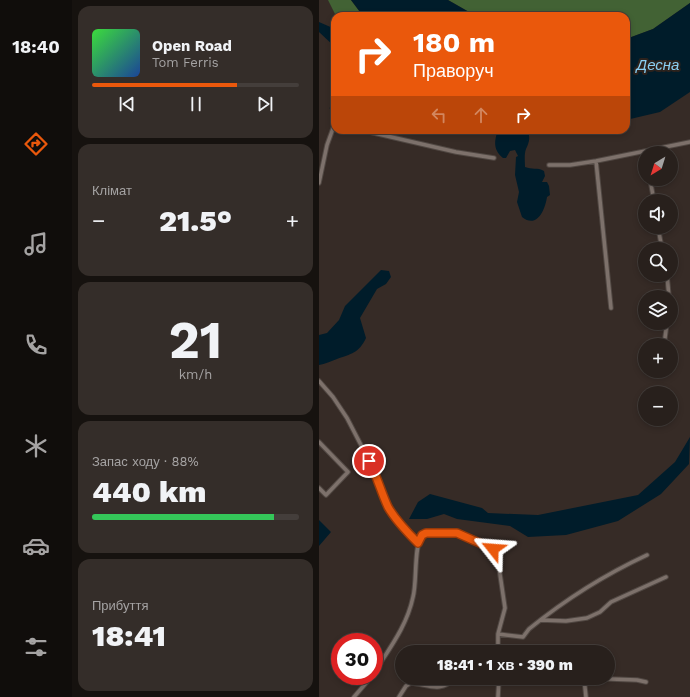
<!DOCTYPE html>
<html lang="uk">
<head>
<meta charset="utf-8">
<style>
	:root { --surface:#28201c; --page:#342d29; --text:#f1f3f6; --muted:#a5a3a3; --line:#443e3b; --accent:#ea580c }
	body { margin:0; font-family:"Work Sans",sans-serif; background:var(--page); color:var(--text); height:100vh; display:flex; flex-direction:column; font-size:15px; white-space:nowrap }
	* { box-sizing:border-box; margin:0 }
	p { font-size:13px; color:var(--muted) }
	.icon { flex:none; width:22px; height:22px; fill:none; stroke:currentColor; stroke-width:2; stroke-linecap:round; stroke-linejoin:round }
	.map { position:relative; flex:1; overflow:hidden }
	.side { display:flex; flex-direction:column; gap:6px; padding:6px; background:#16120f; width:247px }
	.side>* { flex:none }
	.banner { position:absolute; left:12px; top:12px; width:299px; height:122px; border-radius:12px; box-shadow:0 2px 6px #0003,0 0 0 1px var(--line); background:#ea580c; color:#fff; overflow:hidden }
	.needle { width:26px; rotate:218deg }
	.buttons { position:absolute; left:319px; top:146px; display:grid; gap:8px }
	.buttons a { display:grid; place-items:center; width:40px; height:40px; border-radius:50%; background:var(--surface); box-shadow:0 2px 6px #0003,0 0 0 1px var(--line); font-size:20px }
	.speed { position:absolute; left:12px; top:633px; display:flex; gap:8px; font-size:20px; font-weight:700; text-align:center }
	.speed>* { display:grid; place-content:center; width:52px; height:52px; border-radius:50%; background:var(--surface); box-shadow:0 2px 6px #0003,0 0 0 1px var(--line); line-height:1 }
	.speed .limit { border:6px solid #d22; background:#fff; color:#111 }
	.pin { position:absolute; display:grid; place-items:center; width:34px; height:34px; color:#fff; margin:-17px; border:2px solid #fff; border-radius:50%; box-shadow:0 1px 4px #0007 }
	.me { position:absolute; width:44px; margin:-22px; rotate:298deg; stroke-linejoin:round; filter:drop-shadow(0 0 3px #0008) }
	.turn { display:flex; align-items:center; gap:14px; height:84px; padding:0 16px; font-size:18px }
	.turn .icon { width:52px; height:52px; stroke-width:2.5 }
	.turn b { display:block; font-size:28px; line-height:34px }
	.lanes { display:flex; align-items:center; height:38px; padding:0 16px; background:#0003; justify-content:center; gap:20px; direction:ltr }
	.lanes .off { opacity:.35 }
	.big { font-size:30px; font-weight:800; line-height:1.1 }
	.side .widget { flex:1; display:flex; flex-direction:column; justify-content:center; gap:6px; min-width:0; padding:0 14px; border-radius:12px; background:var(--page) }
	.side .dial { align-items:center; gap:0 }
	.dial b { font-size:52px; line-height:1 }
	.song { display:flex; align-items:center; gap:12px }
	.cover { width:48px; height:48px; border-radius:6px; background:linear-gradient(135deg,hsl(120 70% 55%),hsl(220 70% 35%)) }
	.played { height:4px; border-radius:2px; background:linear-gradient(90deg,var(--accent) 70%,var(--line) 70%) }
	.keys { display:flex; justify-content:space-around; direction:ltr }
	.heat { display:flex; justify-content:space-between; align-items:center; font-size:22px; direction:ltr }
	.charge { height:6px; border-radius:3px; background:linear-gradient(90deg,#34c759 88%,var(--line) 0) }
	.trip { position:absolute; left:76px; top:645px; width:220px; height:40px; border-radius:20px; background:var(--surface); box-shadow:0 2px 6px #0003,0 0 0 1px var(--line); font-weight:800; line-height:40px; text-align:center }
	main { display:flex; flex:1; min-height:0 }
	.menu { display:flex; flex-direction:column; width:72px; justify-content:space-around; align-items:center; background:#100d0b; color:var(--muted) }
	.menu .icon { width:28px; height:28px }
	.menu .active { color:var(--accent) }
	.menu b { font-size:18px; color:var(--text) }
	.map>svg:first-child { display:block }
	.green { fill:#426234 }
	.water { fill:#001c2a }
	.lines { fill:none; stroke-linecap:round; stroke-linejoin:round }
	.stream { stroke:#001c2a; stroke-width:1 }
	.street-casing { stroke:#514843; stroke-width:5.5 }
	.street { stroke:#7d716b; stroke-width:3.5 }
	.route-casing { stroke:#983908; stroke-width:10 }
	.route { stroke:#ea580c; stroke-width:7 }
	.labels { text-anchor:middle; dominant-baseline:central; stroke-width:4; stroke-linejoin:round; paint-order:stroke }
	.water-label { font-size:15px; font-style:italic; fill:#8acef1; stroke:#2b221d }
</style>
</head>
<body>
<main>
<nav class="menu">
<b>18:40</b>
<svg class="icon active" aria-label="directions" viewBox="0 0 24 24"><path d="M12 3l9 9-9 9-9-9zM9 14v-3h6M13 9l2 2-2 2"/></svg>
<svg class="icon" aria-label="music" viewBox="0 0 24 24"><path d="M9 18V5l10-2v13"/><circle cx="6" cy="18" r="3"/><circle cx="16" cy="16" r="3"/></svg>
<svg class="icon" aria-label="phone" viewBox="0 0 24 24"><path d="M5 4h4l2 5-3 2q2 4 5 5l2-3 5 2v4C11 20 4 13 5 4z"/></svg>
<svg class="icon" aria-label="climate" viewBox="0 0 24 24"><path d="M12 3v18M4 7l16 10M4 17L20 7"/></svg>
<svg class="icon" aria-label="car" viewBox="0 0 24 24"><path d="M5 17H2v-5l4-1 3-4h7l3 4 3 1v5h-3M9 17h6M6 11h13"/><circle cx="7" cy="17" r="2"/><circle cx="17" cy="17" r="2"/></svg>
<svg class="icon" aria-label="filters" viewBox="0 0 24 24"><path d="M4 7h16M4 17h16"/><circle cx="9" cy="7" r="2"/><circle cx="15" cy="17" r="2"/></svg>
</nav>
<section class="side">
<div class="widget">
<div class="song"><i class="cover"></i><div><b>Open Road</b><p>Tom Ferris</p></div></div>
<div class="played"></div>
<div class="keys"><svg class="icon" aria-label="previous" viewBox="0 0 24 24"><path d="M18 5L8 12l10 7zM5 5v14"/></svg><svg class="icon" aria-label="pause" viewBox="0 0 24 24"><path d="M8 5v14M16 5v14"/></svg><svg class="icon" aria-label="next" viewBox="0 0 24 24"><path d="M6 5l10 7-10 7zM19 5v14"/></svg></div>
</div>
<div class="widget"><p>Клімат</p>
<div class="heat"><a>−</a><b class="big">21.5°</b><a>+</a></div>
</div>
<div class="widget dial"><b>21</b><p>km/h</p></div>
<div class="widget"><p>Запас ходу · 88%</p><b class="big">440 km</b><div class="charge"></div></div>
<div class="widget"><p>Прибуття</p><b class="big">18:41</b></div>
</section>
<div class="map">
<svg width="371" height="697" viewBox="0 0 371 697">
	<rect width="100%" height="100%" fill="#362b26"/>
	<path class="green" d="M9,0H32L44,16H17Z
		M129,0H371V3L334,29L307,39V16H157Z"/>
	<path class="water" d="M32,0H129L157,16H44Z
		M371,3V92L341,112L307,120V39L334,29Z
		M0,22L16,29V47L0,32Z
		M179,130H208C212,138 210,142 207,149C205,154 206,162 206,167C213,170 218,167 225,171L226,176L223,182H228L230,186L231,195L228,197C226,210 218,229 203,217L198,202L200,192L196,175L197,157L199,156L196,150L191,151L187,158H184C174,150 175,141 179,130Z
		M62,270L70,271L72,277L67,284L58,289L41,318L47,338C40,353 32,354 18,359C12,361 6,364 0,365V335L8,333L20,320L26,306Z
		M371,437L370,464L342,494L299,521L247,535L209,537L191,526L138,519L125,514L108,519H90L99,502L111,494L163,508L169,513L219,515L319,495L356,462Z
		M0,520L12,532L0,546Z"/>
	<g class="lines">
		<path class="stream" d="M11,108L16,107"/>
		<g class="street-casing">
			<path id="street" d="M42,130L137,152L175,158
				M277,161L292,308
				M230,165H251L277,161L371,142
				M331,179L335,201
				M0,183L8,145L16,123
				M339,227L343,249
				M348,275L350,297
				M345,345L348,323
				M0,381L14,397L28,418L57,474L69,507L84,527L99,543
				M0,442L29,472L7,495L0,488
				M222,620L247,621L268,618L281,612L292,602L347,577
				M179,634L204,637L210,629C247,599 285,575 328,555
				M55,673C70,649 88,626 94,597C98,583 95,547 102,537C106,532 111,533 116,533C138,532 162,537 178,554L186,608L179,634V652
				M230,678H247
				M252,678H265L267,697
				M265,678L318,680L327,682
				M35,697L53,676
				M80,697L87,686L92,683C108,684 122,694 135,678
				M179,697L180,678"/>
		</g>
		<use href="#street" class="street"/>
	</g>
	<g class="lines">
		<g class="route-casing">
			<path id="route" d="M50,461C58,476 62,492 69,507C77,521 89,533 99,543L103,535L107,533H138L174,549"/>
		</g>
		<use href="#route" class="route"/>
	</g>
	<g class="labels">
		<g class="water-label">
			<text x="339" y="65">Десна</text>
		</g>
	</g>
</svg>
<div class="buttons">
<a><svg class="needle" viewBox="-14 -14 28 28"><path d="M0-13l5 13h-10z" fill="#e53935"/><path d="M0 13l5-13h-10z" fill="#a5a3a3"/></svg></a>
<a><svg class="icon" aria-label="sound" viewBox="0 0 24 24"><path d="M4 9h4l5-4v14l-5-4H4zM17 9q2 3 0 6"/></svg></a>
<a><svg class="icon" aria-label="search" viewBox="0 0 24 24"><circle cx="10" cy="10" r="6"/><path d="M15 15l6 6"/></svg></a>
<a><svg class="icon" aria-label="layers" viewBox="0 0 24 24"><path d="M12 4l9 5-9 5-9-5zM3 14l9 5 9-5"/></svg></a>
<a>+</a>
<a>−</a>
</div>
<div class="speed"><div class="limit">30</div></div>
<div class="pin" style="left:50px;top:461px;background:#d93025"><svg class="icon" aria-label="arrive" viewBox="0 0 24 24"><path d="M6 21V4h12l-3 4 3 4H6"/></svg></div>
<svg class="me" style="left:174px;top:549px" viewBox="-20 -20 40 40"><path d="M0-17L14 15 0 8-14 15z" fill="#ea580c" stroke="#fff" stroke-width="4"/></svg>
<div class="trip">18:41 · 1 хв · 390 m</div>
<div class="banner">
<div class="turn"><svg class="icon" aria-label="right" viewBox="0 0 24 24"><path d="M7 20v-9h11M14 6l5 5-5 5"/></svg><div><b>180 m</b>Праворуч</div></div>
<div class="lanes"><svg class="icon off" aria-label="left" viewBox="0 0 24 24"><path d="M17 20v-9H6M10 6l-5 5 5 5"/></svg><svg class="icon off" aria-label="ahead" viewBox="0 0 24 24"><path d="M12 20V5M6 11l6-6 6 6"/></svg><svg class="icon" aria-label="right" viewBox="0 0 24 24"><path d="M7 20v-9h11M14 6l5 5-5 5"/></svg></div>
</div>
</div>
</main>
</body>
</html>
